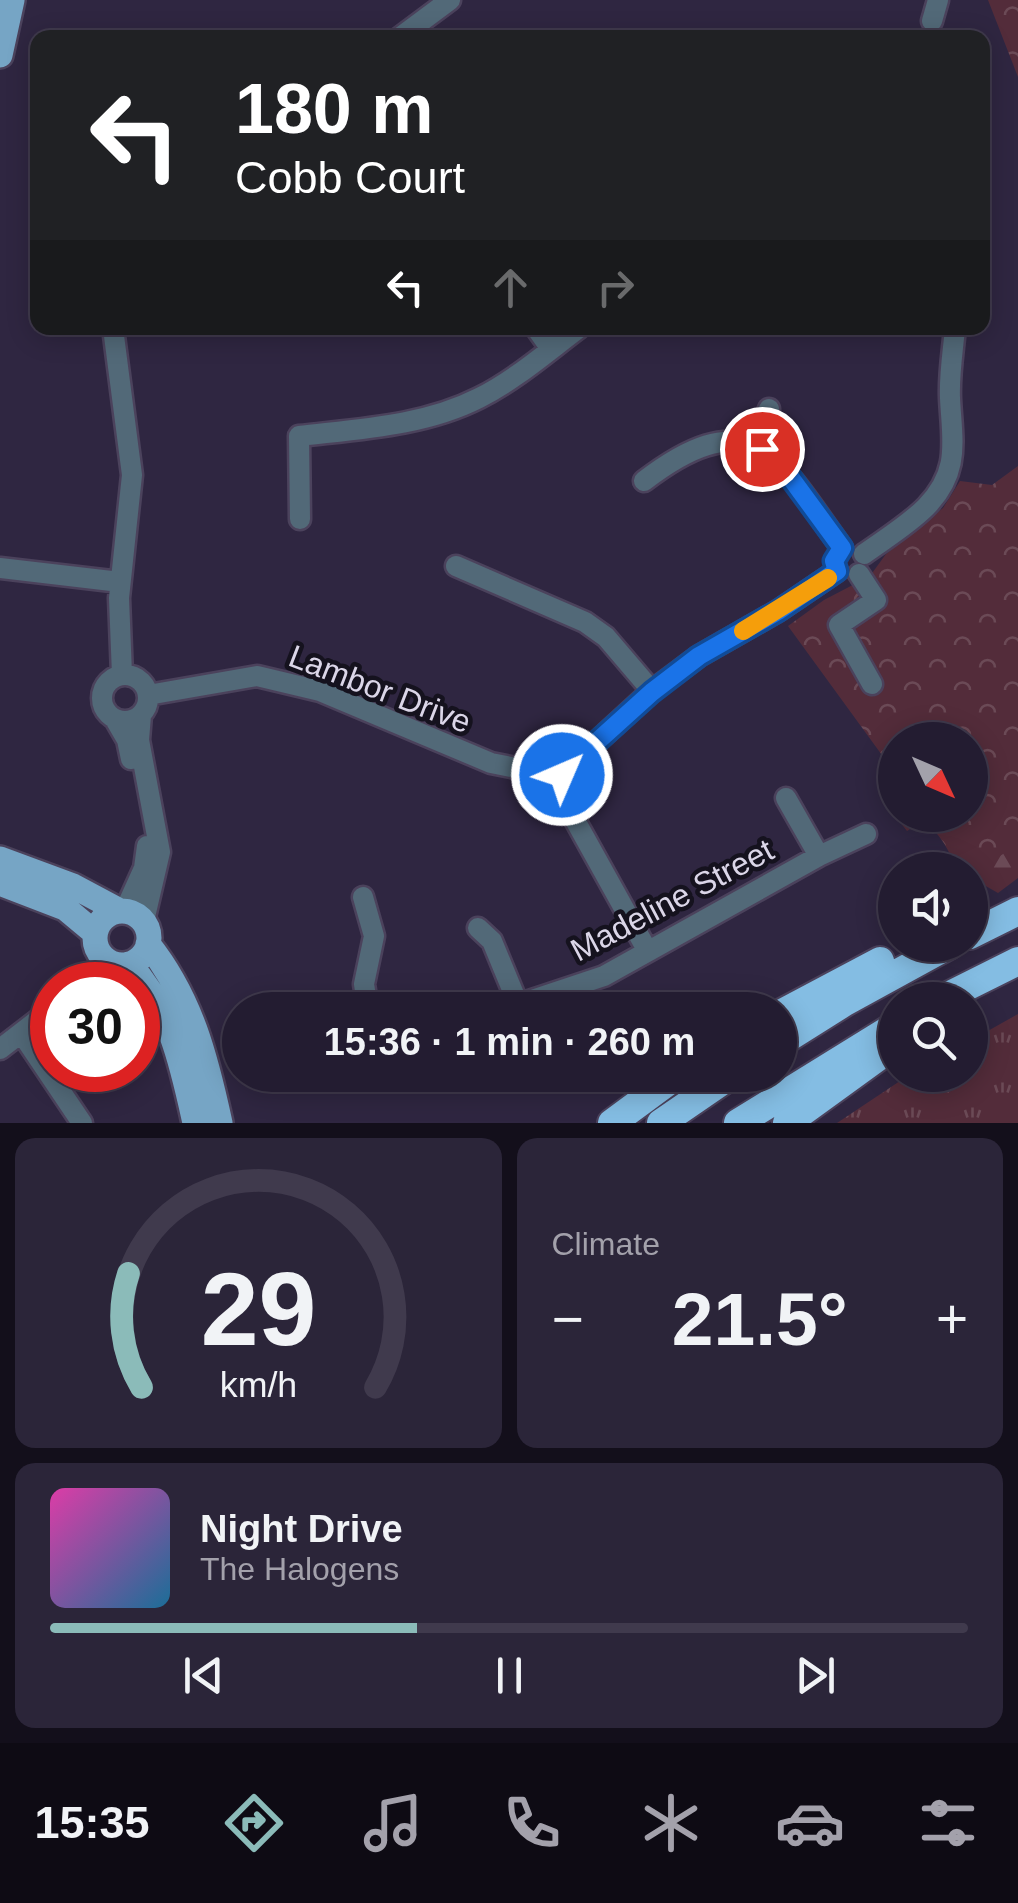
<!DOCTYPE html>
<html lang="en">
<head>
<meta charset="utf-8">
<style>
	:root { --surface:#231c31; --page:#2b2539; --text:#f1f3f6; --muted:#a3a1ab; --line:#403a4d; --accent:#8bbbb9 }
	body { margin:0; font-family:Arial,sans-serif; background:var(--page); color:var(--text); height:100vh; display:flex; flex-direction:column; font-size:38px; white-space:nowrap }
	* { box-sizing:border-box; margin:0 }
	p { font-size:32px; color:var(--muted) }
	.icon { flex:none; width:55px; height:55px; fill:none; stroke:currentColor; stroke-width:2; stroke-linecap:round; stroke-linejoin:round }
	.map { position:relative; height:1123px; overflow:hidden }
	.side { display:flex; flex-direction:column; gap:15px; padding:15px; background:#130f1b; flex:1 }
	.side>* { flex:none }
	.banner { position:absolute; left:30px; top:30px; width:960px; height:305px; border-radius:20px; box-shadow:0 5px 25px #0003,0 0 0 2px var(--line); background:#202124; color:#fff; overflow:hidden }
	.needle { width:65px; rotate:134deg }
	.fabs { position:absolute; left:878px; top:722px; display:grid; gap:20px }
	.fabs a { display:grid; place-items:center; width:110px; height:110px; border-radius:50%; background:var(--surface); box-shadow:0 5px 25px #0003,0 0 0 2px var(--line); font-size:50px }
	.speed { position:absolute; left:30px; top:962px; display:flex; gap:20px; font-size:50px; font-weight:700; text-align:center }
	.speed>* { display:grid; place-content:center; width:130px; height:130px; border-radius:50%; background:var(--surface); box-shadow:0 5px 25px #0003,0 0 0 2px var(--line); line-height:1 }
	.speed .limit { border:15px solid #d22; background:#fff; color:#111 }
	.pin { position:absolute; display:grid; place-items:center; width:85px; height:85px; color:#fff; margin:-42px; border:5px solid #fff; border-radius:50%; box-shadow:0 2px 10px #0007 }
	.me { position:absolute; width:110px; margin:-55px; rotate:45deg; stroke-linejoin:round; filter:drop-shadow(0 0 8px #0008) }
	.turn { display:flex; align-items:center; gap:35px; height:210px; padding:0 40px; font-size:45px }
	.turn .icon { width:130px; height:130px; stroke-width:2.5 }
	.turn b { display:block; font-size:70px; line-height:85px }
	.lanes { display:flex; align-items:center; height:95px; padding:0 40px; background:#0003; justify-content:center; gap:50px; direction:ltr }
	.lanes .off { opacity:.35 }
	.big { font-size:75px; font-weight:700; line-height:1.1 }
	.side .tile { flex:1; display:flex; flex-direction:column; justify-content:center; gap:15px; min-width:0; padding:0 35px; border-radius:20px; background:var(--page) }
	.side .dial { align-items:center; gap:0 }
	.dial svg { height:260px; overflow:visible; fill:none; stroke:var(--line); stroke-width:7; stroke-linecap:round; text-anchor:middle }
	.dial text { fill:var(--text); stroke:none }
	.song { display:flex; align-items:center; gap:30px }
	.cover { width:120px; height:120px; border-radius:15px; background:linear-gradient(135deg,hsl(320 70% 55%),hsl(200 70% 35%)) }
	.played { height:10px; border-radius:5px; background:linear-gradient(90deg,var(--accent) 40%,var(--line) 40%) }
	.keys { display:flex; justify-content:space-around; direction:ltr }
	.heat { display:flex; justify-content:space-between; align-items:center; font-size:55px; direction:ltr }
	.side .tiles { flex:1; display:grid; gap:15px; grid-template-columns:1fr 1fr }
	.tile:last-child { grid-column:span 2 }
	.trip { position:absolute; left:222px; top:992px; width:575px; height:100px; border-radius:50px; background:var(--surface); box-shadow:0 5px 25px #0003,0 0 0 2px var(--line); font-weight:700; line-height:100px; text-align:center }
	.menu { display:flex; height:160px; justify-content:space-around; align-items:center; background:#0e0b14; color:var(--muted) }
	.menu .icon { width:70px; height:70px }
	.menu .selected { color:var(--accent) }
	.menu b { font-size:45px; color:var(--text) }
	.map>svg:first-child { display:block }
	.grass { fill:url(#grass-tufts) }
	.forest { fill:url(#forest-firs) }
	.park { fill:url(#park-crowns) }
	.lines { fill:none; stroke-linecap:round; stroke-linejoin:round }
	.minor-casing { stroke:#4b425c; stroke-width:25 }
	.major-casing { stroke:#4b425c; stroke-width:30 }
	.highway-casing { stroke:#4b425c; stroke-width:32 }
	.minor { stroke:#526978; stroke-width:20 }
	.major { stroke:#76a5c5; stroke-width:25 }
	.highway { stroke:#84bde3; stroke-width:28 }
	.route-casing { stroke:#114b97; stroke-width:25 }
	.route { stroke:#1a73e8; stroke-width:18 }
	.slow { stroke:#f59e0b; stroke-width:18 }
	.labels { text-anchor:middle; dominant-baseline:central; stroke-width:9; stroke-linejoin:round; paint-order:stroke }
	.street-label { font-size:32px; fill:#dbd6e8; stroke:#15121e }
</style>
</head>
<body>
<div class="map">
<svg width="1018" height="1123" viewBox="0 0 1018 1123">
	<defs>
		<pattern id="grass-tufts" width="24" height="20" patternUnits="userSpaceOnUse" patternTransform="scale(2.5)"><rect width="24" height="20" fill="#532c3a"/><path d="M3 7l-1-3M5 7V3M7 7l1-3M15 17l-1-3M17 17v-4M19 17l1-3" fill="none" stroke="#6b4a56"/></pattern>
		<pattern id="forest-firs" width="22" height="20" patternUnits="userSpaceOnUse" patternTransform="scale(2.5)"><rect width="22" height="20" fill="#532c3a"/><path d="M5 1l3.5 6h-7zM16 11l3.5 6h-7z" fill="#6b4a56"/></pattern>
		<pattern id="park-crowns" width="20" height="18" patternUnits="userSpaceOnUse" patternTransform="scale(2.5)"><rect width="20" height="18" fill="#532c3a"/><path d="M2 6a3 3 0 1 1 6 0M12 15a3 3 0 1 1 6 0" fill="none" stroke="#6b4a56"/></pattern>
	</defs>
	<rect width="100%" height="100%" fill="#2f2641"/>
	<path class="grass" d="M1018,1014V1123H837L909,1075H970V1041Z"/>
	<path class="forest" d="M1018,783V878L998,893L970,877V870H959L932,822L970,815Z"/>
	<path class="park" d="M988,0H1018V77Z
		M1018,466V845L975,871L961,866L926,819L907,831L900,822L911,815H970V740H895V773L788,626L824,600L870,576L886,554L943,508L960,481L992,485Z"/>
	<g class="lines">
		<g class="minor-casing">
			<path id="minor" d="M932,21L938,0
				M399,38L450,0
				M113,328L132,475L119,598L122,675
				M536,328L551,349
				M755,446L769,409
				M644,481C754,397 779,461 842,548
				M300,519L299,436C359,429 424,426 479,398C515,380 547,352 579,328
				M864,554C885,539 908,525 926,507C961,471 952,441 950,398C949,374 953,351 955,328
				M456,566L585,622L606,637L652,691
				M0,568L120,582
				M859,574L876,600L839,625L872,684
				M102 698a23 23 0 1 1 46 0a23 23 0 1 1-46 0Z
				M148,695L257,676L320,691L491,763L531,771
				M141,715L139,740L160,852L144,921
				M116,721L127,740L131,759
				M531 770a16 16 0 1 1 32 0a16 16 0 1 1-32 0Z
				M562,764L590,748L652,691L699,656L778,611L837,571
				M555,784L647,950
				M786,798L819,856
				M363,897L374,936L364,984L368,1010
				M125,910L144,868L147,846
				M478,928L492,941L518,1004
				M83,985L110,963
				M502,1010L604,976L819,856L866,834
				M22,1034L82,1123
				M0,1049L52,1009"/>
		</g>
		<g class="major-casing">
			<path id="major" d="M0,55L12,0
				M0,859L73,886L118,910
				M0,883L65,908L95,933
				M95 938a27 27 0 1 1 54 0a27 27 0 1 1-54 0Z
				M148,944C191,998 206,1058 220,1123
				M129,964C171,1010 182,1064 195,1123"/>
		</g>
		<g class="highway-casing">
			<path id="highway" d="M970,935L1018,911
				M940,1000L1018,961
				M780,1014L880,961
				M780,1043L845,1002L949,945
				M612,1123L677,1075
				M661,1123L731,1075
				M738,1123L895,1026
				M787,1123L885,1052"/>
		</g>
		<use href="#minor" class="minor"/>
		<use href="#major" class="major"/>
		<use href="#highway" class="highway"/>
	</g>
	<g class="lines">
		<g class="route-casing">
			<path id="route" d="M562,775V764L590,748L652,692L699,656L778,611L837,571L834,561L842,548L785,470L762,449"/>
		</g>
		<use href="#route" class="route"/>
		<path class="slow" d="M743,631L828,578"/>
	</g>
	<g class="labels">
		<g class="street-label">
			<text transform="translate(380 689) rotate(21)">Lambor Drive</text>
			<text transform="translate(672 900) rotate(-28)">Madeline Street</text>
		</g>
	</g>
</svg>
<div class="fabs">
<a><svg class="needle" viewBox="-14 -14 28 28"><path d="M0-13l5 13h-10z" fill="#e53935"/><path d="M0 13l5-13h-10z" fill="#a3a1ab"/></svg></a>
<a><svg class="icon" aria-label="sound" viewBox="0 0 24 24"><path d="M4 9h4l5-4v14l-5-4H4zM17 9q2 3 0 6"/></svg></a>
<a><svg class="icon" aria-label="search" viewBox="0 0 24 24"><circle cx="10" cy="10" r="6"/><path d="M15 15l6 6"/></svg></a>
</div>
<div class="speed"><div class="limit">30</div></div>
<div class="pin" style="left:762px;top:449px;background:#d93025"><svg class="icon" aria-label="arrive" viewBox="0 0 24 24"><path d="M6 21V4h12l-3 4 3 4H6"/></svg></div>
<svg class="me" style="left:562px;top:775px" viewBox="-20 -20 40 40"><circle r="17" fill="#1a73e8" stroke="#fff" stroke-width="3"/><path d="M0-11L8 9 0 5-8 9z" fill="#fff"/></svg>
<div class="trip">15:36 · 1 min · 260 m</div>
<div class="banner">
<div class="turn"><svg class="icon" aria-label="left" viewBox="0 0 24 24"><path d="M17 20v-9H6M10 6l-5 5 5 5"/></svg><div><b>180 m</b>Cobb Court</div></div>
<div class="lanes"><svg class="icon" aria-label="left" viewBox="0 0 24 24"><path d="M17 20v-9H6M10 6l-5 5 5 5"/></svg><svg class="icon off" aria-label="ahead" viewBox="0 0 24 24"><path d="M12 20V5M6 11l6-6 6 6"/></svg><svg class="icon off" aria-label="right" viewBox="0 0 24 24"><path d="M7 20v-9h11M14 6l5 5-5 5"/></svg></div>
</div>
</div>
<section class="side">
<div class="tiles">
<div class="tile dial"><svg viewBox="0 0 100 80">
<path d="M14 69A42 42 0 1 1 86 69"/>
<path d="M14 69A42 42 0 0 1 10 34" stroke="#8bbbb9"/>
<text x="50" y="56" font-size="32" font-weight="700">29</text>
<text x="50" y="72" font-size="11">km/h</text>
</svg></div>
<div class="tile"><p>Climate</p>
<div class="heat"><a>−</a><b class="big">21.5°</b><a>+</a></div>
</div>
<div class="tile">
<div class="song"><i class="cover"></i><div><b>Night Drive</b><p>The Halogens</p></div></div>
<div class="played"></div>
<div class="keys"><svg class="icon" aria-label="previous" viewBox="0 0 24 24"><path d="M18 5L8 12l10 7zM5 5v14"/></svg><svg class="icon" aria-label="pause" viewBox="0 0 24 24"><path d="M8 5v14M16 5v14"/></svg><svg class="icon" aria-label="next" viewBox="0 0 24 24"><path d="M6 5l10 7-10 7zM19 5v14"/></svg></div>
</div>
</div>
</section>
<nav class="menu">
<b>15:35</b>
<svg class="icon selected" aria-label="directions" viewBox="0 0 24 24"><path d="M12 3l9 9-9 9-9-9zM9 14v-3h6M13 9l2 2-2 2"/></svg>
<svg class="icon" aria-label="music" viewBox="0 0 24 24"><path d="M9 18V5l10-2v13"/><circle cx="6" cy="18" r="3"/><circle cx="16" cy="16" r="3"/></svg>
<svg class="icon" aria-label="phone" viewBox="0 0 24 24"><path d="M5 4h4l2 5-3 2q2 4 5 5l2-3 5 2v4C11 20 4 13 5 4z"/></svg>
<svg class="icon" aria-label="climate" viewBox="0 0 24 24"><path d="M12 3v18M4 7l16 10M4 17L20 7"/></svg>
<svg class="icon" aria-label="car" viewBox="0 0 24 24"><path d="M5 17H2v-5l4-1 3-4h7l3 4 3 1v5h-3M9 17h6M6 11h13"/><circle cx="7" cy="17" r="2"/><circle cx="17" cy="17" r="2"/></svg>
<svg class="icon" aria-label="filters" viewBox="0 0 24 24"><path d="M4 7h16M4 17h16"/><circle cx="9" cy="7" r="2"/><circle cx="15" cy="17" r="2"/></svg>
</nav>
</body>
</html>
